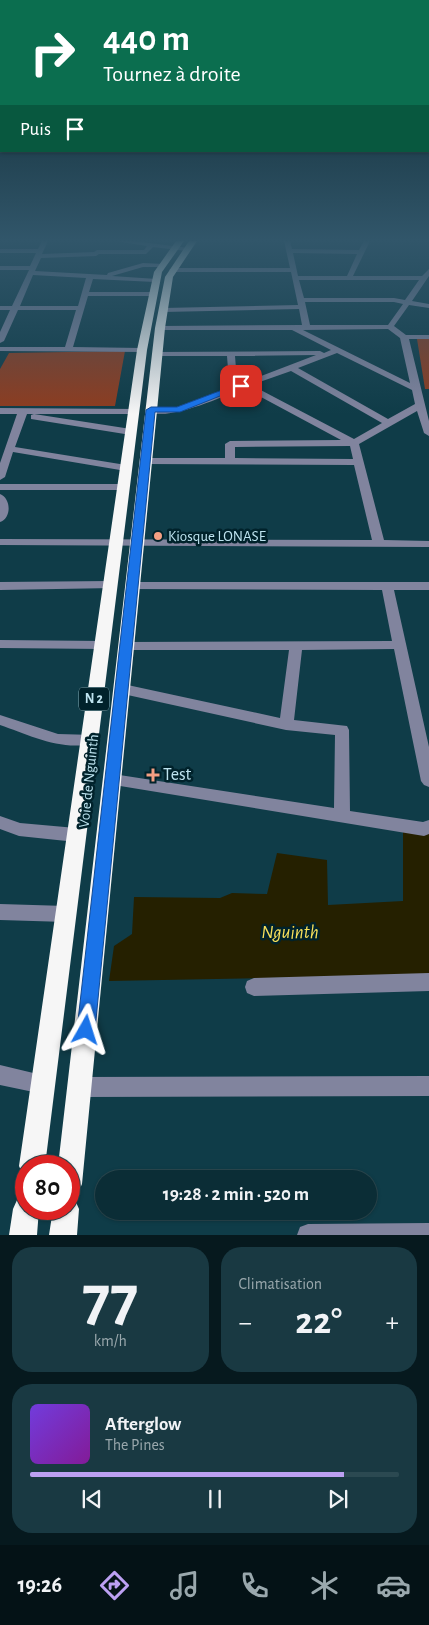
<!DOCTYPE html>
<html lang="fr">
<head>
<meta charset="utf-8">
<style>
	:root { --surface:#0b2d36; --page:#193942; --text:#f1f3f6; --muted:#9aa8ad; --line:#2b4951; --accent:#bca0f2 }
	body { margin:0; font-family:"Alegreya Sans",sans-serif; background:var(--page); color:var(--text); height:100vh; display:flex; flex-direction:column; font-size:19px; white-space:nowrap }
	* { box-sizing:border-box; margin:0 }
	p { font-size:16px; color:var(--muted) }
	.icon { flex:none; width:28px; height:28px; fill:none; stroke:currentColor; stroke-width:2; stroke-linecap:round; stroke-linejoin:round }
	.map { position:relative; height:1235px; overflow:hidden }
	.panel { display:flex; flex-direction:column; gap:12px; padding:12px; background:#06191e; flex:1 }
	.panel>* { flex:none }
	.hud { position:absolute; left:0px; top:0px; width:430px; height:152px; box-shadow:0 1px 4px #0004,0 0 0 1px var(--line); background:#0b6e4f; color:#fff; overflow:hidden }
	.speed { position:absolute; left:15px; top:1155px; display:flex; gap:10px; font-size:25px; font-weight:700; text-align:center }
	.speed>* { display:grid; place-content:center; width:65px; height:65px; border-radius:50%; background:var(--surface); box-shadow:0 1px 4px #0004,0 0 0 1px var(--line); line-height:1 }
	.speed .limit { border:8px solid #d22; background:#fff; color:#111 }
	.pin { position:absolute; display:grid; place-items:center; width:42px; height:42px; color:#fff; margin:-21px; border-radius:10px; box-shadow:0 2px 8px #0006 }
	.me { position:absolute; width:55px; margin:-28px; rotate:6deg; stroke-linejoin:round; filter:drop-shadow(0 0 4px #0008) }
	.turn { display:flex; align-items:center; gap:18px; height:105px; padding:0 20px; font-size:22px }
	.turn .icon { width:65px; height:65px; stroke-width:2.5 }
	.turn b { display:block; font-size:35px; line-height:42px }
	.then { display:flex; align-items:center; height:48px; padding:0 20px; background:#0003; gap:10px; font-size:19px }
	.big { font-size:38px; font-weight:700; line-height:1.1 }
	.panel .card { flex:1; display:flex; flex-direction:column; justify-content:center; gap:8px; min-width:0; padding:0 18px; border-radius:20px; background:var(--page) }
	.panel .dial { align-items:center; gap:0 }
	.dial b { font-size:65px; line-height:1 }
	.song { display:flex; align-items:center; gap:15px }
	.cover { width:60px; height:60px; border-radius:8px; background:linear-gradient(135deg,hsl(260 70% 55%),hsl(290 70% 35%)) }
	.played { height:5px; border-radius:2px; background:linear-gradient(90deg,var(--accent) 85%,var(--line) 85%) }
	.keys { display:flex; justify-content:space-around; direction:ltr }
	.heat { display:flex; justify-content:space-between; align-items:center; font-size:28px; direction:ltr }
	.panel .tiles { flex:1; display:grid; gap:12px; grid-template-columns:1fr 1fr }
	.card:last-child { grid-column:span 2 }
	.trip { position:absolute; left:95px; top:1170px; width:282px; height:50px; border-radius:25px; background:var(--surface); box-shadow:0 1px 4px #0004,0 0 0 1px var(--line); font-weight:700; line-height:50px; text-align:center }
	.tab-bar { display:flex; height:80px; justify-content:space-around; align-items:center; background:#041216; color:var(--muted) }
	.tab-bar .icon { width:35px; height:35px }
	.tab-bar .selected { color:var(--accent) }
	.tab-bar b { font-size:22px; color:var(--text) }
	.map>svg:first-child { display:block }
	.green { fill:#8f3c1f }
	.water { fill:#252000 }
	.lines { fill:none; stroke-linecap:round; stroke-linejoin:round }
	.minor { fill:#81849e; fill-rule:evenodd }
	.highway { fill:#f6f6f6; fill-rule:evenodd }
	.route { fill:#1a73e8; stroke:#114b97 }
	.poi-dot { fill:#f39f83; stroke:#00222b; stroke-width:2 }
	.labels { text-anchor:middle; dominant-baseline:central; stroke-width:5; stroke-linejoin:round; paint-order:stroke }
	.shield { fill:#00222b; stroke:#85aab5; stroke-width:1 }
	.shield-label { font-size:14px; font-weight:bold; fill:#bee4f0 }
	.poi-label { font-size:15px; fill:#bee4f0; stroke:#00222b; text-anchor:start }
	.street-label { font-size:15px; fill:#bee4f0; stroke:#00222b }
	.near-poi-label { font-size:18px; fill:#bee4f0; stroke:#00222b; text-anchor:start }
	.near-water-label { font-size:19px; font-style:italic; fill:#fae25b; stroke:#00222b }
</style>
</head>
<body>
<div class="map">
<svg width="429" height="1235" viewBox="0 0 429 1235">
	<rect width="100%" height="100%" fill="#0f3c48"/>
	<path class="green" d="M417,339H429V389H425Z
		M125,351L115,406H0V369L9,353Z"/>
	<path class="water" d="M429,828V975L109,981L114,946L132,934L134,897L220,898L232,893L267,894L277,853L327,860L328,905L403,901V830Z"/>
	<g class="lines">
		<path class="minor" d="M42,241H48L42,254L94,252L97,250H144L147,246L115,241H133L189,248L190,249L187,251L153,247L146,254H99L96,256L41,258L35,271L107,275L108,273L143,263L164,264L165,265L162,267H143L112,276L157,279L158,280L155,282L93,279L89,292H152L156,294L152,296H88L73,347L142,348L146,350L145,352L0,351V347H65L76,310H18L4,341L0,343V332L10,310H0V306H12L29,270H0V266H30L36,253H0V249H38ZM33,275L86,278L78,306H20Z
			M284,241H290L292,249L359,250L364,241H370L353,276H422L429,269V276L412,301L429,304V308L409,305L394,326L406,335H429V339H409L429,421V436L424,433L417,411L359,444L384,540L429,541V547L0,545V539L372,540L354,465L145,464L140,461L145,458H225V444L230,441L341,440L244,388C224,396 164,424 146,410L151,407H177L234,386L229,382L227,356H157L153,354L154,352L320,351L324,353L331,350L292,330H160L156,328L160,326L302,325L299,309L163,312L159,310L163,308L298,305L291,272H172L169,270L172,268H290ZM293,253L357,254L347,276H298ZM299,280H419L405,300L394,298H304ZM305,302H394L403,304L388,325H310ZM388,329L400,338L410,383L303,330ZM337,353L412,390L415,404L388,419L298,368ZM316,355L243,383L237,381L235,356ZM291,371L382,423L354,439L251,385ZM350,446L353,459L235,458V447Z
			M0,408L137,409V413L134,414H27L15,447L126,465L131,468L126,471L13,452L5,477L0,480V463L17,414H0Z
			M34,414L131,429L136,432L131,435L31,419V415Z
			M0,484H123L128,487L123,490H0Z
			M0,494C11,498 12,518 0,522Z
			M110,581L116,585L114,588L0,590V582Z
			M133,582H429V590H394L429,747V787L424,785L421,781L394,649L302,650L294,720L347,726L349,730L350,811L423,822L429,820V834L424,836L108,784L105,780L108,776L113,774L334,808L335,735L286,730L123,694L118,692L116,689L118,686L123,684L280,718L289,650H127L121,646L127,642L392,641L382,590L129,589L127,586L129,583Z
			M0,640L102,641L108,645L102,649L0,648Z
			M0,715L58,734L94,735L96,739L94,743C63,752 29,735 0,725Z
			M0,816L20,823L76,828L82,830L84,835L82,840L76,842L19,836L0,829Z
			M0,904L66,906L72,909L75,914L72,919L66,922L0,920Z
			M429,973V991L254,996L247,993L245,987L247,981L254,978Z
			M0,1065L50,1077L53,1084L50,1091L43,1094L0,1085Z
			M429,1076V1096L80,1097L73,1094L70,1087L73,1080L80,1077Z
			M429,1223V1235H297L300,1227L308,1224Z"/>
		<path class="highway" d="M176,241H184L162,272L147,350L45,1166H26V1176L23,1175L19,1166L137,350L154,272Z
			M189,241H197L173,277L165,328L82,1184L78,1193L69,1197L75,1200L79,1209L77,1235H49L53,1209H69V1166H58L155,328L165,277Z
			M26,1196V1209H39L37,1235H9L13,1209L17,1200Z"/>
	</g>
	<linearGradient id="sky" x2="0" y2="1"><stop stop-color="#082128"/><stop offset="0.58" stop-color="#31566a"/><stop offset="1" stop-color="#31566a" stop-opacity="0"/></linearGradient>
	<rect width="429" height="414" fill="url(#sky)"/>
	<path class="route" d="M238,384L245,386L180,412H155L95,1030L92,1036L86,1038L80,1036L77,1030L146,410L151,407H177Z"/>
	<g class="poi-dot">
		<circle cx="158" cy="536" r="5"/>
		<path d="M150.5 767.5h5v5h5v5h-5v5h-5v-5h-5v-5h5z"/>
	</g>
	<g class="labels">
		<rect class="shield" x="79" y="687.5" width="30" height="23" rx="4"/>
		<g class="shield-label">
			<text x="94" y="699">N 2</text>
		</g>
		<g class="poi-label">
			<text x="168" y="536">Kiosque LONASE</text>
		</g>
		<g class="street-label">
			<text transform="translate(89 781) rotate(-84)">Voie de Nguinth</text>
		</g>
		<g class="near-poi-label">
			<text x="163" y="775">Test</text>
		</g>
		<g class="near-water-label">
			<text x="290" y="932">Nguinth</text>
		</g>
	</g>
</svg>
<div class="speed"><div class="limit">80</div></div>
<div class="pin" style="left:241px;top:386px;background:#d93025"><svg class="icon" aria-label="arrive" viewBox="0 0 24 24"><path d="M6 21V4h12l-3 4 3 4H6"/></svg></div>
<svg class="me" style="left:86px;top:1030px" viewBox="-20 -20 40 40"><path d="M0-17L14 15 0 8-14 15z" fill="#1a73e8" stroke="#fff" stroke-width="4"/></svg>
<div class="trip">19:28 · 2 min · 520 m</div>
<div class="hud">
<div class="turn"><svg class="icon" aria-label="right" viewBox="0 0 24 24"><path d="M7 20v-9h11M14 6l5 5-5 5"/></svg><div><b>440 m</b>Tournez à droite</div></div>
<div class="then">Puis<svg class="icon" aria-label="arrive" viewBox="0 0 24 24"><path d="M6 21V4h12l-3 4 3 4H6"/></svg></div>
</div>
</div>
<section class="panel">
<div class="tiles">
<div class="card dial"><b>77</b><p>km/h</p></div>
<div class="card"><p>Climatisation</p>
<div class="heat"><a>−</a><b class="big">22°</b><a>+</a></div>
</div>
<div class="card">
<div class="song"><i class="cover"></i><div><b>Afterglow</b><p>The Pines</p></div></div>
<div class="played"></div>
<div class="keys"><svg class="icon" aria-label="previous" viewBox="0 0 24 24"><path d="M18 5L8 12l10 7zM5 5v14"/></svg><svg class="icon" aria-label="pause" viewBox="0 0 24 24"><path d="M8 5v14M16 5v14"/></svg><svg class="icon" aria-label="next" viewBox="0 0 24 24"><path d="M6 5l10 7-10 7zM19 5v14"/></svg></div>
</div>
</div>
</section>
<nav class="tab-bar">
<b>19:26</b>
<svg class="icon selected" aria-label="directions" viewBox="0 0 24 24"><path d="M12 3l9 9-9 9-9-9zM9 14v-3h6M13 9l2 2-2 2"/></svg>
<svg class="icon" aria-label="music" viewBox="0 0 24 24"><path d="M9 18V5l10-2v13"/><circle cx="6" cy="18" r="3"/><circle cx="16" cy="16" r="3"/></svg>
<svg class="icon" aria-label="phone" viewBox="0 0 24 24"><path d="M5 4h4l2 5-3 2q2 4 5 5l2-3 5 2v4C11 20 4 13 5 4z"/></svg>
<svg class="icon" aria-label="climate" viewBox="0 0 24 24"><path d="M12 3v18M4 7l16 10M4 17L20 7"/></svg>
<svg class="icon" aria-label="car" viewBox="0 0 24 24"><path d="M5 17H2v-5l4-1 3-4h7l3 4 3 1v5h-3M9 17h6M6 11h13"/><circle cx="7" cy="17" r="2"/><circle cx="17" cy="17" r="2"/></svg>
</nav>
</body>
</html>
